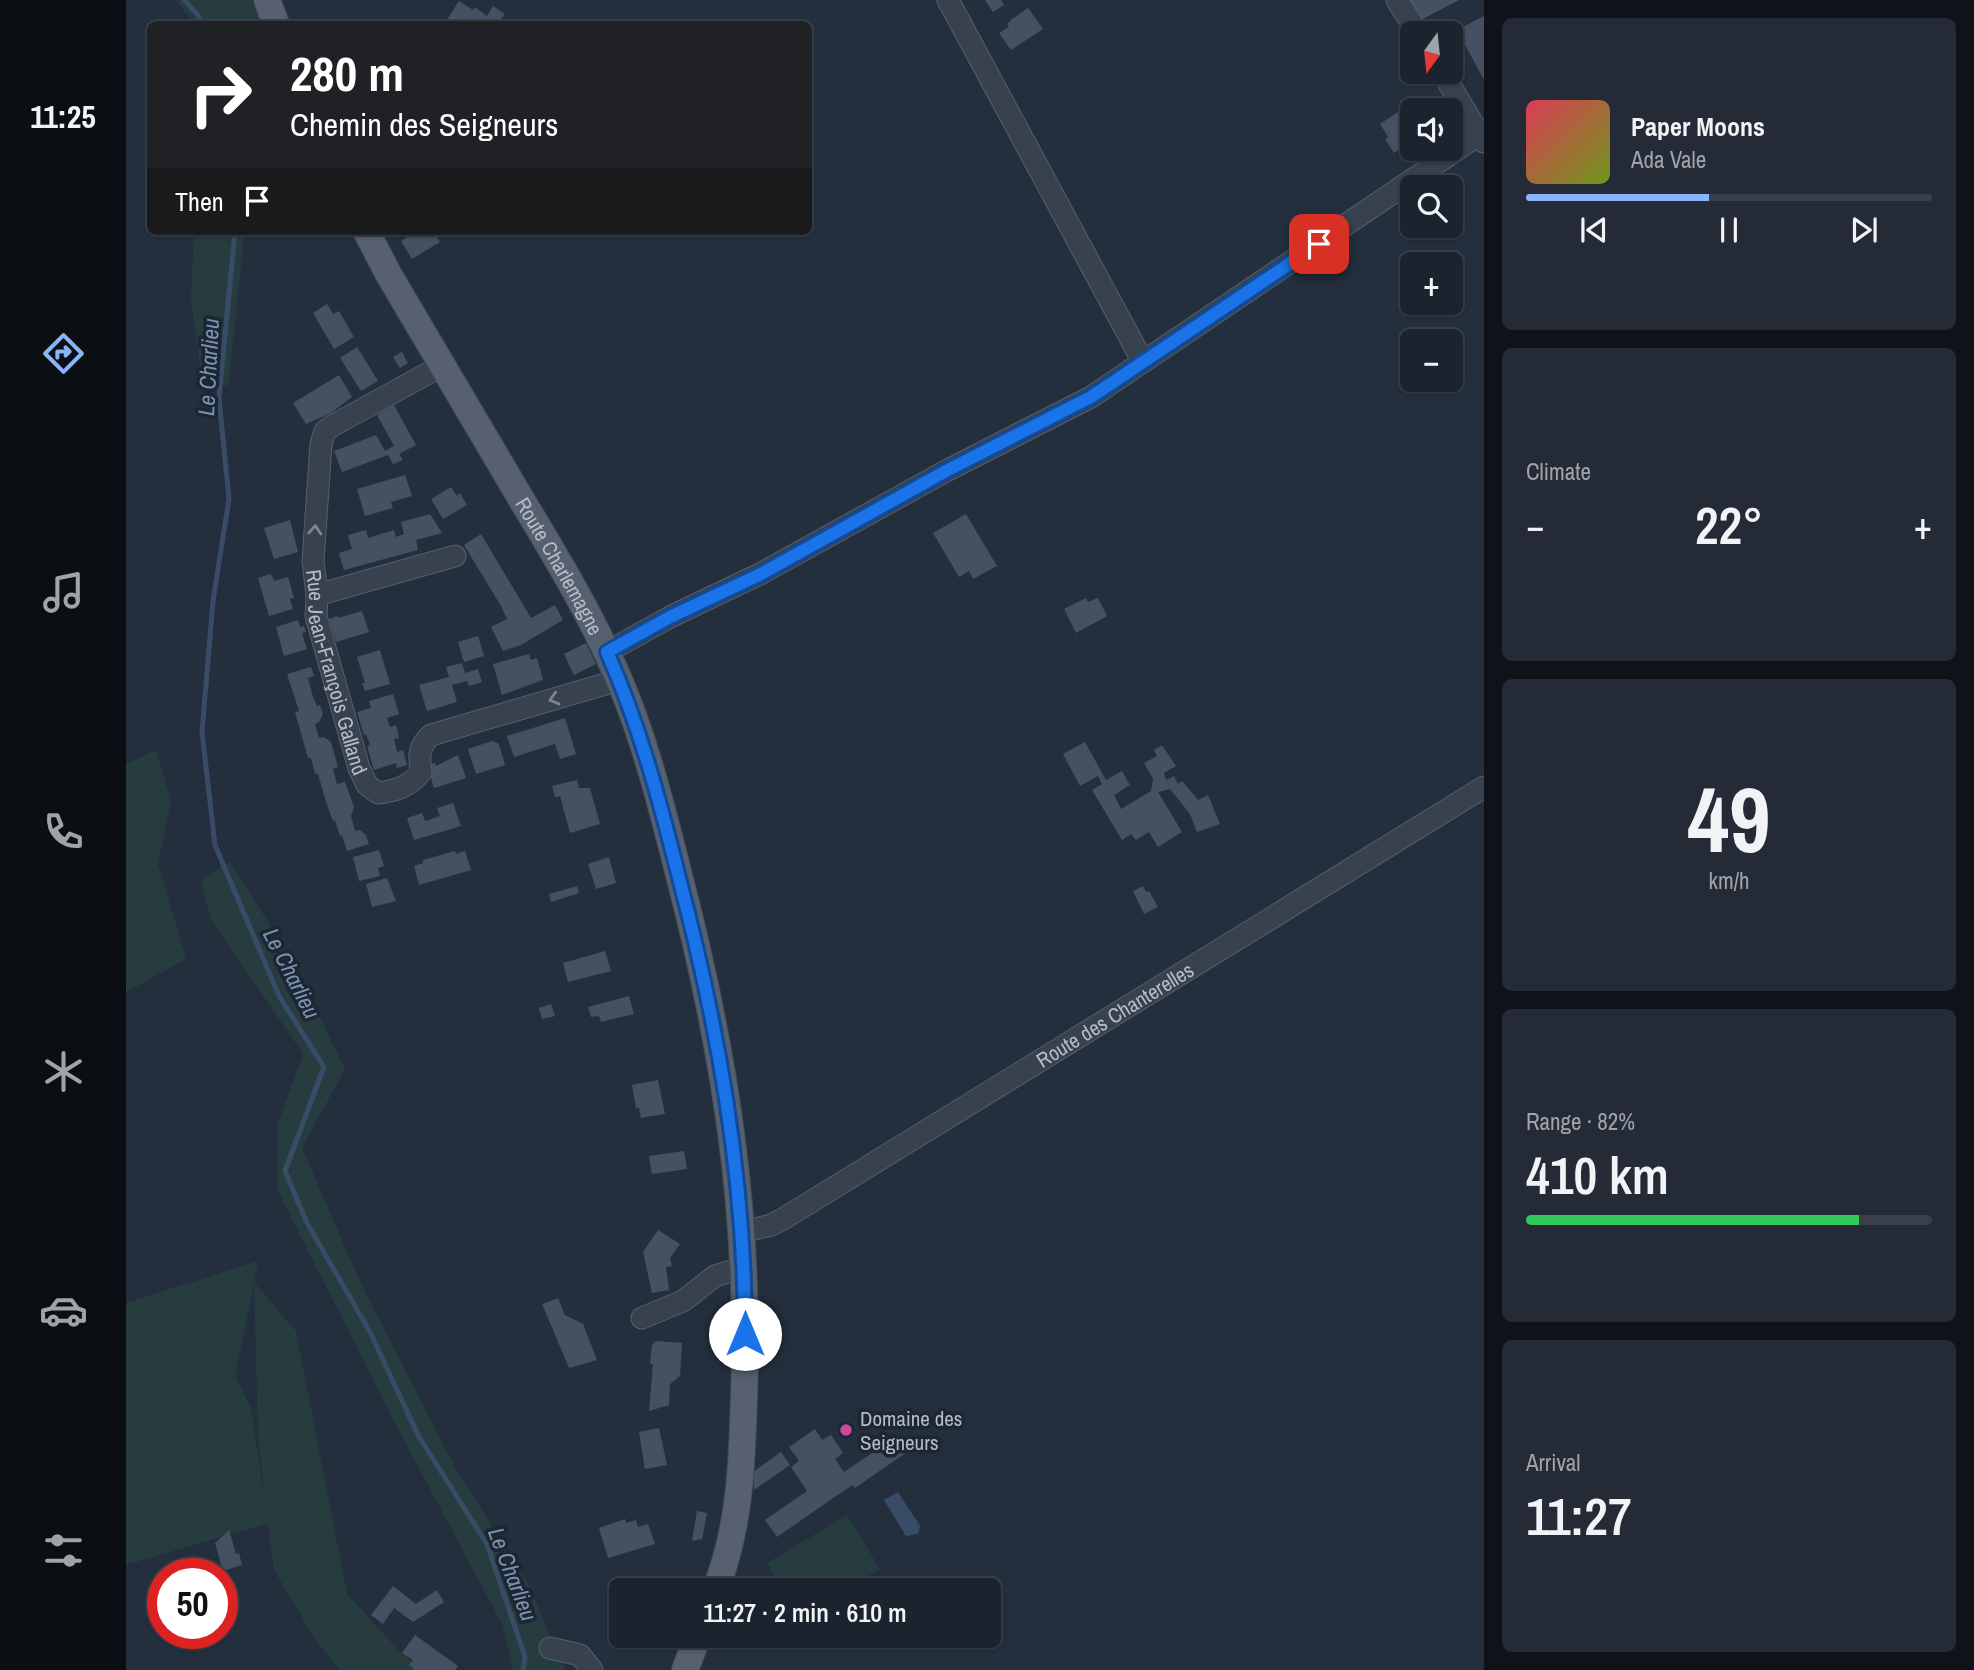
<!DOCTYPE html>
<html lang="en">
<head>
<meta charset="utf-8">
<style>
	:root { --surface:#1b232e; --page:#242b36; --text:#f1f3f6; --muted:#a0a4aa; --line:#39404a; --accent:#8ab4f8 }
	body { margin:0; font-family:"Archivo Narrow",sans-serif; background:var(--page); color:var(--text); height:100vh; display:flex; flex-direction:column; font-size:26px; white-space:nowrap }
	* { box-sizing:border-box; margin:0 }
	p { font-size:23px; color:var(--muted) }
	.icon { flex:none; width:38px; height:38px; fill:none; stroke:currentColor; stroke-width:2; stroke-linecap:round; stroke-linejoin:round }
	.map { position:relative; flex:1; overflow:hidden }
	.panel { display:flex; flex-direction:column; gap:18px; padding:18px; background:#0f1319; width:490px }
	.panel>* { flex:none }
	.top-card { position:absolute; left:21px; top:21px; width:665px; height:214px; border-radius:10px; box-shadow:0 2px 5px #0004,0 0 0 2px var(--line); background:#202124; color:#fff; overflow:hidden }
	.needle { width:46px; rotate:195deg }
	.controls { position:absolute; left:1274px; top:21px; display:grid; gap:14px }
	.controls a { display:grid; place-items:center; width:63px; height:63px; border-radius:10px; background:var(--surface); box-shadow:0 2px 5px #0004,0 0 0 2px var(--line); font-size:35px }
	.speed { position:absolute; left:21px; top:1558px; display:flex; gap:14px; font-size:35px; font-weight:700; text-align:center }
	.speed>* { display:grid; place-content:center; width:91px; height:91px; border-radius:50%; background:var(--surface); box-shadow:0 2px 5px #0004,0 0 0 2px var(--line); line-height:1 }
	.speed .limit { border:10px solid #d22; background:#fff; color:#111 }
	.pin { position:absolute; display:grid; place-items:center; width:60px; height:60px; color:#fff; margin:-30px; border-radius:14px; box-shadow:0 4px 10px #0006 }
	.me { position:absolute; width:77px; margin:-38px; rotate:0deg; stroke-linejoin:round; filter:drop-shadow(0 0 5px #0008) }
	.turn { display:flex; align-items:center; gap:24px; height:147px; padding:0 28px; font-size:32px }
	.turn .icon { width:91px; height:91px; stroke-width:2.5 }
	.turn b { display:block; font-size:49px; line-height:60px }
	.then { display:flex; align-items:center; height:66px; padding:0 28px; background:#0003; gap:14px; font-size:26px }
	.big { font-size:52px; font-weight:600; line-height:1.1 }
	.panel .widget { flex:1; display:flex; flex-direction:column; justify-content:center; gap:10px; min-width:0; padding:0 24px; border-radius:10px; background:var(--page) }
	.panel .dial { align-items:center; gap:0 }
	.dial b { font-size:91px; line-height:1 }
	.song { display:flex; align-items:center; gap:21px }
	.cover { width:84px; height:84px; border-radius:10px; background:linear-gradient(135deg,hsl(350 70% 55%),hsl(80 70% 35%)) }
	.played { height:7px; border-radius:4px; background:linear-gradient(90deg,var(--accent) 45%,var(--line) 45%) }
	.keys { display:flex; justify-content:space-around; direction:ltr }
	.heat { display:flex; justify-content:space-between; align-items:center; font-size:38px; direction:ltr }
	.charge { height:10px; border-radius:5px; background:linear-gradient(90deg,#34c759 82%,var(--line) 0) }
	.trip { position:absolute; left:483px; top:1578px; width:392px; height:70px; border-radius:10px; background:var(--surface); box-shadow:0 2px 5px #0004,0 0 0 2px var(--line); font-weight:600; line-height:70px; text-align:center }
	main { display:flex; flex:1; min-height:0 }
	.tab-bar { display:flex; flex-direction:column; width:126px; justify-content:space-around; align-items:center; background:#0b0e12; color:var(--muted) }
	.tab-bar .icon { width:49px; height:49px }
	.tab-bar .active { color:var(--accent) }
	.tab-bar b { font-size:32px; color:var(--text) }
	.map>svg:first-child { display:block }
	.green { fill:#263c3f; fill-rule:evenodd }
	.water { fill:#394c67 }
	.lines { fill:none; stroke-linecap:round; stroke-linejoin:round }
	.stream { stroke:#394c67; stroke-width:5 }
	.building { fill:#455162 }
	.minor-casing { stroke:#565f6c; stroke-width:23 }
	.major-casing { stroke:#414a57; stroke-width:28 }
	.minor { stroke:#38414e; stroke-width:21 }
	.major { stroke:#56606e; stroke-width:26 }
	.oneway { stroke:#7c8592 }
	.route-casing { stroke:#114b97; stroke-width:18 }
	.route { stroke:#1a73e8; stroke-width:12 }
	.hotel-dot { fill:#d1479c; stroke:#1d2633; stroke-width:2.5 }
	.labels { text-anchor:middle; dominant-baseline:central; stroke-width:7; stroke-linejoin:round; paint-order:stroke }
	.street-label { font-size:21px; fill:#b4bcc9; stroke:#1d2633 }
	.poi-label { font-size:21px; fill:#b4bcc9; stroke:#1d2633; text-anchor:start }
	.water-label { font-size:23px; font-style:italic; fill:#7c92b1; stroke:#1d2633 }
</style>
</head>
<body>
<main>
<nav class="tab-bar">
<b>11:25</b>
<svg class="icon active" aria-label="directions" viewBox="0 0 24 24"><path d="M12 3l9 9-9 9-9-9zM9 14v-3h6M13 9l2 2-2 2"/></svg>
<svg class="icon" aria-label="music" viewBox="0 0 24 24"><path d="M9 18V5l10-2v13"/><circle cx="6" cy="18" r="3"/><circle cx="16" cy="16" r="3"/></svg>
<svg class="icon" aria-label="phone" viewBox="0 0 24 24"><path d="M5 4h4l2 5-3 2q2 4 5 5l2-3 5 2v4C11 20 4 13 5 4z"/></svg>
<svg class="icon" aria-label="climate" viewBox="0 0 24 24"><path d="M12 3v18M4 7l16 10M4 17L20 7"/></svg>
<svg class="icon" aria-label="car" viewBox="0 0 24 24"><path d="M5 17H2v-5l4-1 3-4h7l3 4 3 1v5h-3M9 17h6M6 11h13"/><circle cx="7" cy="17" r="2"/><circle cx="17" cy="17" r="2"/></svg>
<svg class="icon" aria-label="filters" viewBox="0 0 24 24"><path d="M4 7h16M4 17h16"/><circle cx="9" cy="7" r="2"/><circle cx="15" cy="17" r="2"/></svg>
</nav>
<div class="map">
<svg width="1358" height="1670" viewBox="0 0 1358 1670">
	<rect width="100%" height="100%" fill="#242f3e"/>
	<path class="green" d="M49,0H126L136,24H70Z
		M68,231H136L118,239L102,386L76,383L65,297Z
		M30,750L45,801L32,863L60,959L0,992V764Z
		M104,862L165,958L219,1069L176,1148L236,1286L331,1471L402,1583L439,1670H385L387,1669L376,1624L263,1412L152,1191V1123L177,1054L85,919L75,880Z
		M132,1261L128,1282L170,1331L221,1594L276,1654L298,1670H214L189,1639L148,1570L142,1523L0,1565V1303ZM128,1283L132,1434L138,1494L125,1409L109,1375Z
		M721,1515L754,1569L718,1591H658L641,1563Z"/>
	<path class="water" d="M772,1492L794,1526L792,1534L780,1536L758,1500Z"/>
	<g class="lines">
		<path class="stream" d="M58,0L72,15L76,24
			M109,231L93,398L103,499L87,601L76,732L89,845L153,996L198,1067L159,1171L181,1223L244,1332L293,1437L361,1544L399,1657L397,1670"/>
	</g>
	<path class="building" d="M859,0H875L878,5L867,12Z
		M1282,0H1333L1295,20Z
		M333,1L347,10L349,7L361,16L367,6L379,14L374,20L380,24H318Z
		M902,8L917,29L885,50L873,33L883,27L881,24L886,19Z
		M1358,16V80L1331,30Z
		M1272,112L1286,128V149H1294L1280,158L1273,149L1268,153L1259,139L1262,137L1254,124Z
		M291,231H320L311,237L314,242L286,259L275,241Z
		M201,304L207,314L213,311L228,337L208,349L187,313Z
		M231,347L252,381L235,391L214,358Z
		M276,352L282,363L274,368L267,357Z
		M213,375L226,397L205,413L180,424L167,403Z
		M268,405L290,445L273,454L277,460L267,464L262,455L216,472L208,451L250,435L259,451L268,446L251,415Z
		M279,475L286,496L265,502L267,508L239,516L231,489Z
		M325,487L331,496L334,493L341,505L317,519L305,499Z
		M304,514L316,533L290,540L292,550L218,570L213,553L226,549L222,535L240,530L242,538L268,530L270,537L278,534L275,522Z
		M840,514L871,566L847,579L843,571L833,577L807,533Z
		M164,520L172,552L148,559L138,528Z
		M355,534L405,618L429,605L437,620L395,645L377,651L365,627L381,619L375,606L338,545Z
		M145,574L148,581L162,577L168,598L164,599L167,609L143,616L132,578Z
		M960,598L962,602L972,598L981,616L950,633L938,609Z
		M236,611L243,632L210,642L203,619L211,616L212,618Z
		M172,620L174,627L178,626L180,632L176,633L181,649L158,656L150,627Z
		M352,636L358,656L338,662L332,642Z
		M460,643L470,664L448,675L438,654Z
		M254,650L264,684L239,691L236,683H239L231,657Z
		M403,654L405,660L411,658L417,680L376,695L367,664Z
		M336,663L339,673L352,669L356,682L343,686L341,681L326,685L331,702L301,711L293,685L323,677L320,667Z
		M185,667L188,676L182,678L187,697L191,706L194,705L197,714L193,722L189,724L193,738L198,737L205,742L212,767L207,769L211,784L219,782L228,807L225,816L229,831L234,830L240,835L243,844L221,851L216,835L214,836L209,820L207,821L201,805L192,774H189L185,758H182L169,712L173,711L161,674Z
		M267,694L273,714L261,718L264,727L270,725L273,738L268,739L271,752L277,750L281,765L271,768L270,763L248,770L241,746L244,745L240,734L238,735L231,712L245,708L243,701Z
		M439,718L450,754L434,759L429,744L388,757L381,736Z
		M366,741L373,744L379,765L350,774L342,749Z
		M959,742L980,780L996,771L1004,785L988,795L995,809L1025,791L1027,779L1018,763L1031,756L1028,750L1036,745L1050,766L1038,773L1040,780L1048,776L1052,784L1056,781L1072,800L1082,795L1094,824L1071,832L1064,814L1044,789L1032,792L1056,832L1032,847L1023,832L1010,840L1005,834L996,840L966,790L976,784L972,776L954,786L937,754Z
		M332,755L340,778L308,788L301,765L309,763L310,766Z
		M451,780L453,788H464L474,824L444,833L434,796L429,797L426,786Z
		M327,803L335,826L288,840L281,818L296,813L299,821L314,816L311,808Z
		M253,850L258,866L252,868L254,876L233,881L227,857Z
		M329,851L330,854L339,851L345,870L293,885L288,866L297,863V860Z
		M483,857L490,883L470,889L462,864Z
		M261,878L270,901L246,907L240,884Z
		M451,886L453,893L425,902L423,894Z
		M1017,886L1020,892L1023,891L1032,907L1018,914L1007,891Z
		M479,951L485,971L442,982L437,963Z
		M503,996L508,1014L475,1022L473,1016L465,1017L462,1007Z
		M425,1004L429,1016L416,1019L413,1008Z
		M532,1080L539,1114L515,1118L513,1108H510L506,1085Z
		M558,1151L561,1169L526,1174L523,1156Z
		M532,1230L554,1244L544,1258L546,1266L540,1267L543,1290L526,1293L517,1252Z
		M432,1298L439,1315L457,1324L471,1360L443,1368L416,1304Z
		M530,1341L556,1343L554,1376L544,1384L543,1405L523,1411L527,1364H524L526,1345Z
		M533,1428L541,1465L519,1469L513,1432Z
		M689,1429L696,1440L705,1435L717,1453L709,1459L718,1472L770,1437L781,1452L729,1488L727,1485L713,1494L651,1537L639,1520L681,1491L665,1467L673,1461L663,1447Z
		M655,1452L664,1465L628,1490L627,1472Z
		M571,1511L581,1513L576,1539L566,1541Z
		M499,1519L500,1523L510,1520L512,1527L522,1524L529,1544L482,1558L473,1528Z
		M103,1530L110,1554L113,1553L116,1565L97,1571L89,1543Z
		M267,1586L290,1604L311,1590L318,1602L287,1622L268,1608L257,1624L245,1615Z
		M289,1635L332,1666L329,1670H289L283,1665L287,1660L276,1653Z"/>
	<g class="lines">
		<g class="minor-casing">
			<g id="minor">
				<path d="M822,0L1017,362"/>
				<path d="M1271,0L1292,33"/>
				<path d="M1316,72L1358,142"/>
				<path id="s1" d="M317,365L206,426L199,431L195,444L187,561L191,595L190,616L233,768L241,785L252,793C270,791 284,786 295,772C293,756 292,747 305,735L493,680"/>
				<path d="M191,595L329,556"/>
				<path d="M481,652L544,617L634,574L820,471L965,397L1354,134"/>
				<path id="s2" d="M617,1232L645,1225L657,1219L1358,787"/>
				<path d="M516,1318L557,1301L589,1276L618,1267"/>
				<path d="M424,1648L454,1655L466,1670"/>
			</g>
		</g>
		<g class="major-casing">
			<g id="major">
				<path d="M141,0L150,24"/>
				<path id="s3" d="M240,231L263,275C306,347 348,420 391,492C427,552 464,612 492,677C519,739 535,805 552,871C598,1048 625,1214 618,1398C616,1464 614,1528 589,1591"/>
				<path d="M559,1670L572,1636"/>
			</g>
		</g>
		<use href="#minor" class="minor"/>
		<use href="#major" class="major"/>
	</g>
	<defs><path id="oneway-chevron" d="M-2-3.5L2.5 0L-2 3.5" fill="none" stroke-width="1.6" stroke-linecap="round" stroke-linejoin="round" transform="scale(1.75)"/></defs>
	<g class="oneway">
		<use href="#oneway-chevron" transform="translate(189 530) rotate(-86)"/>
		<use href="#oneway-chevron" transform="translate(428 699) rotate(164)"/>
	</g>
	<g class="lines">
		<g class="route-casing">
			<path id="route" d="M619,1334C619,1178 592,1025 552,874C533,798 513,724 481,652L544,617L635,574L820,471L965,397L1193,244"/>
		</g>
		<use href="#route" class="route"/>
	</g>
	<circle class="hotel-dot" cx="720" cy="1430" r="7"/>
	<g class="labels">
		<g class="street-label">
			<text stroke="none"><textPath href="#s3" startOffset="387">Route Charlemagne</textPath></text>
			<text stroke="none"><textPath href="#s1" startOffset="380">Rue Jean-François Galland</textPath></text>
			<text stroke="none"><textPath href="#s2" startOffset="432">Route des Chanterelles</textPath></text>
		</g>
		<g class="poi-label">
			<text x="734" y="1418">Domaine des<tspan x="734" dy="24">Seigneurs</tspan></text>
		</g>
		<g class="water-label">
			<text transform="translate(82 367) rotate(-87)">Le Charlieu</text>
			<text transform="translate(166 973) rotate(63)">Le Charlieu</text>
			<text transform="translate(387 1574) rotate(69)">Le Charlieu</text>
		</g>
	</g>
</svg>
<div class="controls">
<a><svg class="needle" viewBox="-14 -14 28 28"><path d="M0-13l5 13h-10z" fill="#e53935"/><path d="M0 13l5-13h-10z" fill="#a0a4aa"/></svg></a>
<a><svg class="icon" aria-label="sound" viewBox="0 0 24 24"><path d="M4 9h4l5-4v14l-5-4H4zM17 9q2 3 0 6"/></svg></a>
<a><svg class="icon" aria-label="search" viewBox="0 0 24 24"><circle cx="10" cy="10" r="6"/><path d="M15 15l6 6"/></svg></a>
<a>+</a>
<a>−</a>
</div>
<div class="speed"><div class="limit">50</div></div>
<div class="pin" style="left:1193px;top:244px;background:#d93025"><svg class="icon" aria-label="arrive" viewBox="0 0 24 24"><path d="M6 21V4h12l-3 4 3 4H6"/></svg></div>
<svg class="me" style="left:619px;top:1334px" viewBox="-20 -20 40 40"><circle r="19" fill="#fff"/><path d="M0-13L10 11 0 6-10 11z" fill="#1a73e8"/></svg>
<div class="trip">11:27 · 2 min · 610 m</div>
<div class="top-card">
<div class="turn"><svg class="icon" aria-label="right" viewBox="0 0 24 24"><path d="M7 20v-9h11M14 6l5 5-5 5"/></svg><div><b>280 m</b>Chemin des Seigneurs</div></div>
<div class="then">Then<svg class="icon" aria-label="arrive" viewBox="0 0 24 24"><path d="M6 21V4h12l-3 4 3 4H6"/></svg></div>
</div>
</div>
<section class="panel">
<div class="widget">
<div class="song"><i class="cover"></i><div><b>Paper Moons</b><p>Ada Vale</p></div></div>
<div class="played"></div>
<div class="keys"><svg class="icon" aria-label="previous" viewBox="0 0 24 24"><path d="M18 5L8 12l10 7zM5 5v14"/></svg><svg class="icon" aria-label="pause" viewBox="0 0 24 24"><path d="M8 5v14M16 5v14"/></svg><svg class="icon" aria-label="next" viewBox="0 0 24 24"><path d="M6 5l10 7-10 7zM19 5v14"/></svg></div>
</div>
<div class="widget"><p>Climate</p>
<div class="heat"><a>−</a><b class="big">22°</b><a>+</a></div>
</div>
<div class="widget dial"><b>49</b><p>km/h</p></div>
<div class="widget"><p>Range · 82%</p><b class="big">410 km</b><div class="charge"></div></div>
<div class="widget"><p>Arrival</p><b class="big">11:27</b></div>
</section>
</main>
</body>
</html>
